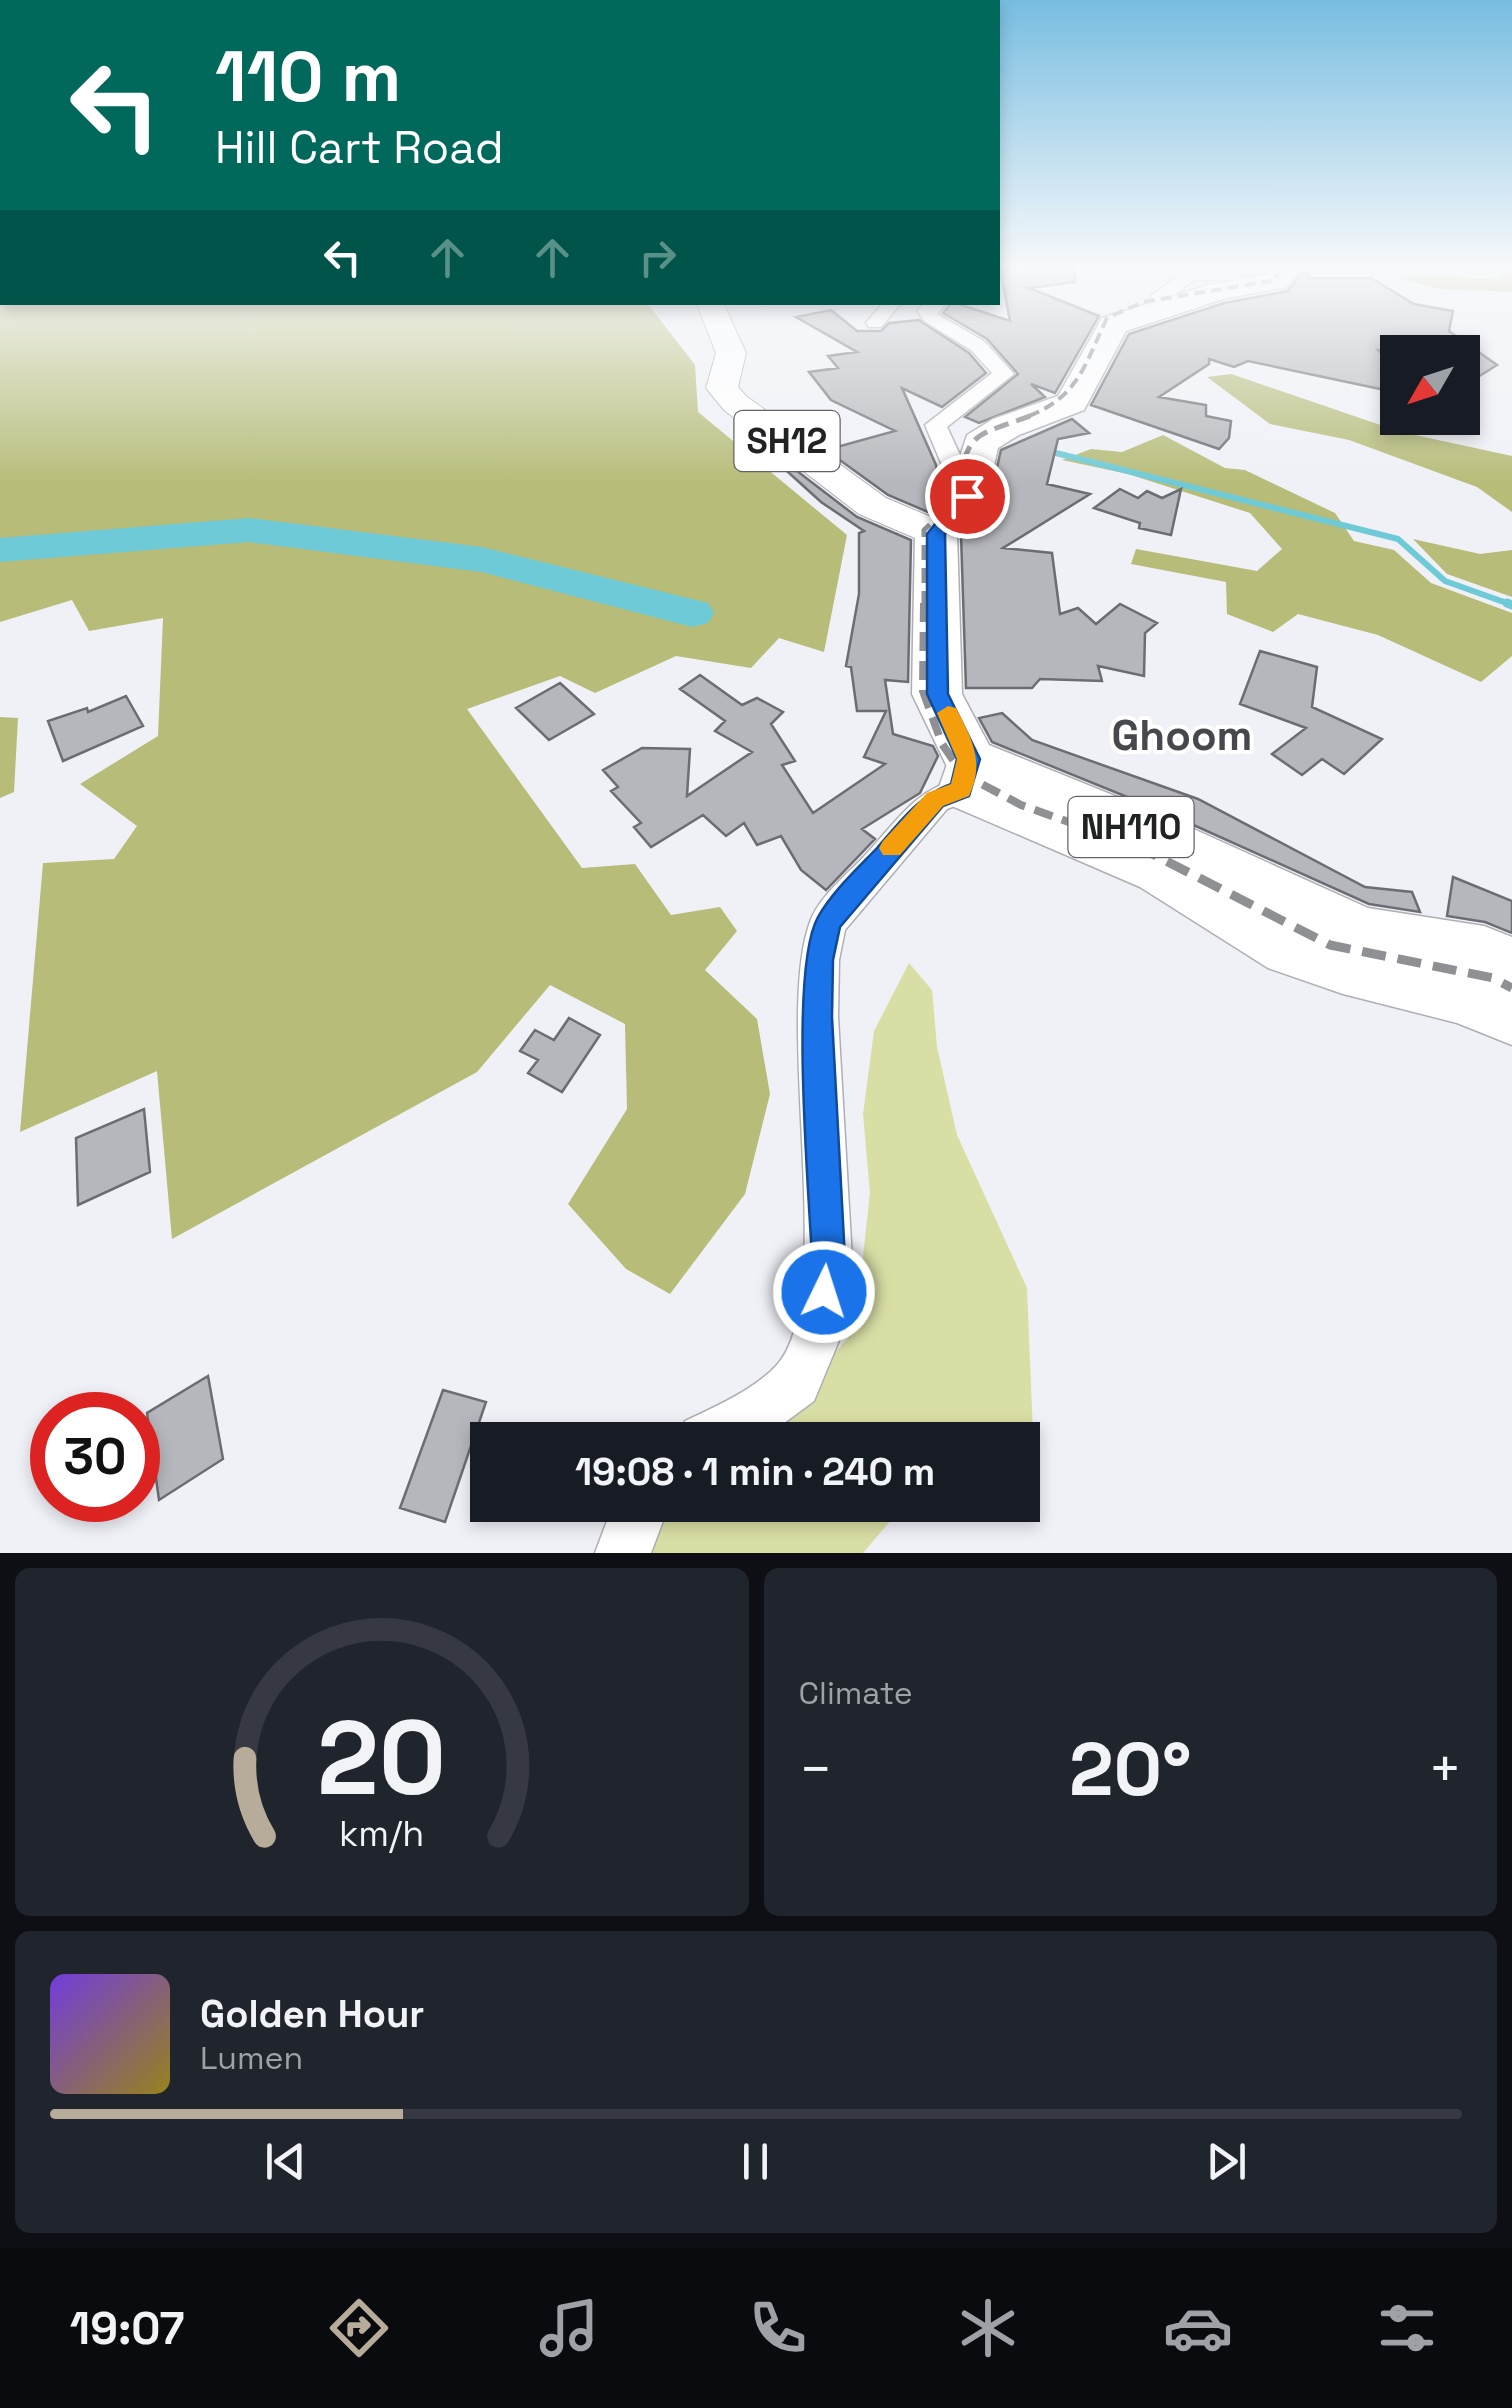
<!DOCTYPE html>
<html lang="en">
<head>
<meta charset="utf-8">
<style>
	:root { --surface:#171b24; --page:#20242c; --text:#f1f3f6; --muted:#9ea1a6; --line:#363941; --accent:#b7ac99 }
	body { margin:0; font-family:"Space Grotesk",sans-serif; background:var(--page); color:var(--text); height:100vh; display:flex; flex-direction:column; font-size:38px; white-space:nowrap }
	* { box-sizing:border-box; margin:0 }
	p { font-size:32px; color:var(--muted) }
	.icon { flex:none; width:55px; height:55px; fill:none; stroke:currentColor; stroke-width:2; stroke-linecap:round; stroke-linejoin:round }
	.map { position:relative; height:1553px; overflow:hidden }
	.sheet { display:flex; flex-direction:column; gap:15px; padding:15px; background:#0d0f14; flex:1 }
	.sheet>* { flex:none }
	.hud { position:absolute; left:0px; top:0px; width:1000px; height:305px; box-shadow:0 5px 15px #0003; background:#00695c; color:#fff; overflow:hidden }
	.needle { width:65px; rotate:231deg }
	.fabs { position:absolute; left:1380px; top:335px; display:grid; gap:20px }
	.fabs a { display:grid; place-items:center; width:100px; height:100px; border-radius:0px; background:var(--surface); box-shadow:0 5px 15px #0003; font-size:50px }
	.speed { position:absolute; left:30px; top:1392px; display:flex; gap:20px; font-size:50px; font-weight:700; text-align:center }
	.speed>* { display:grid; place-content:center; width:130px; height:130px; border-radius:50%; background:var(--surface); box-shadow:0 5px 15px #0003; line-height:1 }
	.speed .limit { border:15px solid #d22; background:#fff; color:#111 }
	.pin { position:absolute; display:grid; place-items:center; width:85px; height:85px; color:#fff; margin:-42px; border:5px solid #fff; border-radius:50%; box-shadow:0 2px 10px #0007 }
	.me { position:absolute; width:110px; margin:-55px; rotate:4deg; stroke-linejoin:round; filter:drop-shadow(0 0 8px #0008) }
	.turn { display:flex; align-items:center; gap:35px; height:210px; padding:0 50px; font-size:45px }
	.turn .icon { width:130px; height:130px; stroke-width:2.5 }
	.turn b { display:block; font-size:70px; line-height:85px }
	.lanes { display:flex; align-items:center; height:95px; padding:0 50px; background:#0003; justify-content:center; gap:50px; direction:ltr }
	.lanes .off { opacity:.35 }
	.big { font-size:75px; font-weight:700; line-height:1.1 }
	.sheet .tile { flex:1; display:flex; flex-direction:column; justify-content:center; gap:15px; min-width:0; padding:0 35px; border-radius:15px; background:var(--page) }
	.sheet .dial { align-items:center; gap:0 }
	.dial svg { height:260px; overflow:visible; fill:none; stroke:var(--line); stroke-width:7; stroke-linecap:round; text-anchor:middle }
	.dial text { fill:var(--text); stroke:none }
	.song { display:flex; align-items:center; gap:30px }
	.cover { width:120px; height:120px; border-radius:15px; background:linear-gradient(135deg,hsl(260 70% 55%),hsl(50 70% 35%)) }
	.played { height:10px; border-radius:5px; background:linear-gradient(90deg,var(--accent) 25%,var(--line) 25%) }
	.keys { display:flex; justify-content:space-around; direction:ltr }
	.heat { display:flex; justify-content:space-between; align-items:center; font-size:55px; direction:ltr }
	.sheet .tiles { flex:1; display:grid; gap:15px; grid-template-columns:1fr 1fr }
	.tile:last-child { grid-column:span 2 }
	.trip { position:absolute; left:470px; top:1422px; width:570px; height:100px; border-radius:0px; background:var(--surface); box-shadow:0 5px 15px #0003; font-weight:700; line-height:100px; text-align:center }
	.menu { display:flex; height:160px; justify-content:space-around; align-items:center; background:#090b0e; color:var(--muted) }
	.menu .icon { width:70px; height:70px }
	.menu .current { color:var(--accent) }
	.menu b { font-size:45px; color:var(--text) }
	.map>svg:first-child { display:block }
	.green { fill:#d9dea5 }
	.forest { fill:#b7bc79 }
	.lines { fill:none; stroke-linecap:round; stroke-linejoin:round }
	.stream-far1 { stroke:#6ecad6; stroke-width:6 }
	.stream { stroke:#6ecad6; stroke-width:9 }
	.river { fill:#6ecad6; fill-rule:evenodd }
	.building { fill:#b5b7bc; stroke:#6c6d72; stroke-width:2.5 }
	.street-casing { stroke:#adafb4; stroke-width:3 }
	.secondary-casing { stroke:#adafb4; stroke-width:3 }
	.primary-casing { stroke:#adafb4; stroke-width:2 }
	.highway-casing { stroke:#adafb4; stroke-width:3 }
	.street { fill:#fff; fill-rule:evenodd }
	.secondary { fill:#fff; fill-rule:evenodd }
	.primary { fill:#fff; fill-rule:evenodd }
	.highway { fill:#fff; fill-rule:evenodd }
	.rail-far3 { stroke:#8f9094; stroke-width:4; stroke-dasharray:11 6; stroke-linecap:butt }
	.rail-far2 { stroke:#8f9094; stroke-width:5; stroke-dasharray:15 8; stroke-linecap:butt }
	.rail-far1 { stroke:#8f9094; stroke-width:8; stroke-dasharray:19 10; stroke-linecap:butt }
	.rail { stroke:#8f9094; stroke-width:9; stroke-dasharray:24 12; stroke-linecap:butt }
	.route { fill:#1a73e8; stroke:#114b97; stroke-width:2.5 }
	.slow { fill:#f59e0b }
	.labels { text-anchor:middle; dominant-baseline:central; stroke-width:8; stroke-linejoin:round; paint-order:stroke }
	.shield { fill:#fff; stroke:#646466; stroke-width:2.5 }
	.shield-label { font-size:35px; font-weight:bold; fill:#212224 }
	.quarter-label { font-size:42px; font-weight:bold; fill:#47484d; stroke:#fff }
</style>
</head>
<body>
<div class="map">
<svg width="1512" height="1553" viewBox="0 0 1512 1553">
	<rect width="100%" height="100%" fill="#f0f1f7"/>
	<path class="green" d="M909,963L932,990L937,1047L957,1135L1027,1288L1034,1458L1023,1461L1022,1440H734L801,1394L855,1329L870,1193L863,1114L874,1031Z
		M671,1505H904L863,1553H647Z"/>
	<path class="forest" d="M0,267L2,302L647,303L695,365L698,412L847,535L824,652L779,638L751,668L676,656L595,693L560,676L467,709L582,868L635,864L671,915L720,907L737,931L705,970L757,1019L770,1094L745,1194L670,1294L626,1269L568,1204L627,1109L625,1024L550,985L477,1072L172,1239L157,1071L20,1132L43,863L114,859L137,826L80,784L158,736L163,618L89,631L72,600L0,622V557L243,539L478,570L688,618L708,616L698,606L485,556L251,526L0,546Z
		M1499,267H1512V292L1439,289L1397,278C1412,270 1476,280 1500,279Z
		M1231,374L1401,432L1512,456V512L1477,487L1349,440L1270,424L1207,377Z
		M1163,435L1225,468L1245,470L1335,513L1354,541L1394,550L1431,583L1512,613V656L1481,682L1378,635L1298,614L1273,632L1227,614L1226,582L1131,564L1136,549L1257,571L1282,549L1250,513L1128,474L1062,460L1091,449L1122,452Z
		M1413,539L1480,554L1512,550V597L1447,574Z
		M0,717L18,718L14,792L0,798Z"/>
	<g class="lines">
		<path class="stream-far1" d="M1056,453L1398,539L1445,581L1512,605"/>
		<path class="stream" d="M1507,603L1512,605"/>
		<path class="river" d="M249,518L482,547L708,603L714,613L708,623L692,627L481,572L249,542L0,562V538Z"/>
	</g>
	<path class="building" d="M1000,267H1074L1075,282L1029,288L1099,316L1055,393L1031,384L1045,397L979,423L965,417L1018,374L987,339L943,313L952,302L1010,321Z
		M1302,272H1308L1309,278H1371L1414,304L1453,311L1449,331L1497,365L1462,387V346L1378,350L1396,366L1385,390L1248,361L1234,367L1209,359V364L1159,397L1206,405V416L1231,421L1229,438L1219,449L1091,405L1129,334L1224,303L1288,291Z
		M831,310L857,331H881L889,323L919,320L969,353L986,373L942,407L902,388L936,465L942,494L928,512L888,495L826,450L895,431L831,400L809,372L838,368L828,356L857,352L796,317Z
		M1072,419L1089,433L1058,439L1047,484L1090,494L1003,548L1052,553L1060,614L1078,608L1096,624L1120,604L1157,623L1145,633L1144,676L1098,666L1102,681L1040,679L1032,688H966L961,535L990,498L1001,450Z
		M784,461L857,517L911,540L908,682L885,680L893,734L933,746L938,756L920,793L862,829L875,839L826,890L801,870L781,836L757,845L744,823L726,836L703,815L651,847L634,827L641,823L611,791L618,787L603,770L642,748L690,749L687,796L752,752L715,731L725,721L680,689L700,675L742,705L757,698L783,712L771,724L795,761L782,765L813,813L885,764L864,757L886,711H857L851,667L846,666L859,594V533L864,531L821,502L778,463Z
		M1120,489L1138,498L1147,491L1162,498L1181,489L1171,535L1139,528L1140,523L1094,508Z
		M1260,651L1317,667L1312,707L1382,739L1344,774L1322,759L1302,775L1272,754L1306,728L1240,704Z
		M560,683L594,714L549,740L516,708Z
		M126,696L143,726L63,761L48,721L87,708L88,712Z
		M1002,713L1032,740L1198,799L1365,887L1412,892L1420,912L1369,904L1169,814L992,742L979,718Z
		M1453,877L1512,901V933L1485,922L1447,916Z
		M569,1018L600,1035L562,1092L528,1073L538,1060L520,1051L535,1030L554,1040Z
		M144,1109L150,1172L78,1205L76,1138Z
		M208,1376L223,1459L159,1500L147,1413Z
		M443,1390L486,1402L445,1522L400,1508Z"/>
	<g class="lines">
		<g class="street-casing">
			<path id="street" d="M1254,267L1239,280H1194L1166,301L1165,311L1150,307L1151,296L1184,271Z
				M884,302H902L881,327H869L866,323Z
				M926,302H947L937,314L985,342L1014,374L947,427L979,496L967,503L955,496L925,425L992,373L971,350L924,321L917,310Z
				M961,777L973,781L977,790L973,799L947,809L845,930L839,960L838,1017L852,1259L845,1326L814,1401L761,1440H677L685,1421C715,1407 753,1390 776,1366C839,1299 773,1023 810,922C819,896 850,872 868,852C901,816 914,792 961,777Z
				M613,1505H669L651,1553H595Z"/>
		</g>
		<g class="secondary-casing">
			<path id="secondary" d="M969,742L985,747L991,759L986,781L1174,857L1306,934L1457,972L1512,992V1045L1457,1023L1343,994L1268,968L1140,887L945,803L938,790L953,747Z"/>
		</g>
		<g class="primary-casing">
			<path id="primary" d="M696,302H723L746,353L738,387L746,396L886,498L950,525L955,533L950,541H922L859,514L724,410L706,388L716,353Z"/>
		</g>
		<g class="highway-casing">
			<path id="highway" d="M1273,267H1301L1287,287L1223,299L1126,331L1084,410L1019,435L998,448L987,496L957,534L962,694L989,745L1167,817L1368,908L1484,926L1512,937V995C1456,974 1395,975 1340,955L1125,851L950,773L912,694L915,533L948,493L967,435L993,419L1058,396L1102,318L1208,285L1268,274Z"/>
		</g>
		<use href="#street" class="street"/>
		<use href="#secondary" class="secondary"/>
		<use href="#primary" class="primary"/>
		<use href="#highway" class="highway"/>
		<path class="rail-far3" d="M1029,416C1079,396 1085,364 1107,318L1143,302L1276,280L1279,267"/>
		<path class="rail-far2" d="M924,606V530L958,498C966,428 973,438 1035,414"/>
		<path class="rail-far1" d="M924,603L923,691L942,744L963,774L1021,805L1142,848"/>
		<path class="rail" d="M1135,845L1330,945L1493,978L1512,988"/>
	</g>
	<linearGradient id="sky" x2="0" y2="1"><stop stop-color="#77bde1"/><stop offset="0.55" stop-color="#f8f9fb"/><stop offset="1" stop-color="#f8f9fb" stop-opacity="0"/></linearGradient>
	<rect width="1512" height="485" fill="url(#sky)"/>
	<path class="route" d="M961,492L975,496L945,534L948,694L980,759L969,796L943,806L840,927L833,960L832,1017L845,1259L836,1304L824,1309L812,1304L807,1292L812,1259C809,1190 789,969 818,917C832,892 857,869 877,848C900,822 918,796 951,784L957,759L927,694V534Z"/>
	<path class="slow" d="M948,706L956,708C972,739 985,762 969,796L943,806L900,855H883L879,848L883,841L927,793L951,784L957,759L937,713Z"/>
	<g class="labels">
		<g class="shield">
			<rect x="734.5" y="411" width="105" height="60" rx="8"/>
			<rect x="1068.5" y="797" width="125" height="60" rx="8"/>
		</g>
		<g class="shield-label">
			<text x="787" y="441">SH12</text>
			<text x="1131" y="827">NH110</text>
		</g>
		<g class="quarter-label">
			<text x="1182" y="735">Ghoom</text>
		</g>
	</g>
</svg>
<div class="fabs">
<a><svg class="needle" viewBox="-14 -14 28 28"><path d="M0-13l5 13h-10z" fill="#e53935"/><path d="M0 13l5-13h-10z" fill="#9ea1a6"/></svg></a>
</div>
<div class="speed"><div class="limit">30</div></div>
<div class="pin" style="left:967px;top:496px;background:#d93025"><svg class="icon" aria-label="arrive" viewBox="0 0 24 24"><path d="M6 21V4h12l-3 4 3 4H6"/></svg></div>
<svg class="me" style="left:824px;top:1292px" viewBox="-20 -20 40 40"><circle r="17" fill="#1a73e8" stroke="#fff" stroke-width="3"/><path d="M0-11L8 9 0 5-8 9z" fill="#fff"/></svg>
<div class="trip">19:08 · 1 min · 240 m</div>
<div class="hud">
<div class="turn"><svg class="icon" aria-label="left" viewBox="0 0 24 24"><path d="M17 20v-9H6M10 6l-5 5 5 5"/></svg><div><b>110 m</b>Hill Cart Road</div></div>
<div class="lanes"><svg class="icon" aria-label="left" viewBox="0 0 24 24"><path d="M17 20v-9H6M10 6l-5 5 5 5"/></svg><svg class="icon off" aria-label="ahead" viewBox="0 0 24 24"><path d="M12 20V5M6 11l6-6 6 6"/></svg><svg class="icon off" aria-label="ahead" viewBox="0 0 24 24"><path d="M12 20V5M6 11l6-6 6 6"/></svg><svg class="icon off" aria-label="right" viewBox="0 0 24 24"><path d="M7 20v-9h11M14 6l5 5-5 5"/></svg></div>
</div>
</div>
<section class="sheet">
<div class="tiles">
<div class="tile dial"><svg viewBox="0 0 100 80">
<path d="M14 69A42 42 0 1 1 86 69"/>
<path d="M14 69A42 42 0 0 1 8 45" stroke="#b7ac99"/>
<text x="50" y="56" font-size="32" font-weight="700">20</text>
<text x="50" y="72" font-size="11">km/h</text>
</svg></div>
<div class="tile"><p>Climate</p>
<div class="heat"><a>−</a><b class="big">20°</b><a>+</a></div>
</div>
<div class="tile">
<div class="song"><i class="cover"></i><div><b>Golden Hour</b><p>Lumen</p></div></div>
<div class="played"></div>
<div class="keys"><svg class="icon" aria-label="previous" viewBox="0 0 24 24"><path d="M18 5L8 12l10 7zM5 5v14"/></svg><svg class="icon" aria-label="pause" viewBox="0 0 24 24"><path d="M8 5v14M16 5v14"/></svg><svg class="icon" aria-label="next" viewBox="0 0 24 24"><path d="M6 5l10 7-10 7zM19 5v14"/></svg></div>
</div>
</div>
</section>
<nav class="menu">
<b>19:07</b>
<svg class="icon current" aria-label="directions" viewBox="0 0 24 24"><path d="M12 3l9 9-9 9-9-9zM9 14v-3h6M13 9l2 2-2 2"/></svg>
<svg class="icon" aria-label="music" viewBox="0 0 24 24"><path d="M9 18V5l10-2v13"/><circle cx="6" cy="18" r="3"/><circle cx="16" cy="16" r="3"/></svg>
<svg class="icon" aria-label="phone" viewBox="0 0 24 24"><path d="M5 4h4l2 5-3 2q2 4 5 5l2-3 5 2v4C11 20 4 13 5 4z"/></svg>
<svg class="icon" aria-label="climate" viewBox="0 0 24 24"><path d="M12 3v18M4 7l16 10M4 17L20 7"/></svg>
<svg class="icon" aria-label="car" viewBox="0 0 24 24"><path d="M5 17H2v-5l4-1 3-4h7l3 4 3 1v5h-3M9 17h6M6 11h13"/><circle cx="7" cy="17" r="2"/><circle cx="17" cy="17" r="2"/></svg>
<svg class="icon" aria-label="filters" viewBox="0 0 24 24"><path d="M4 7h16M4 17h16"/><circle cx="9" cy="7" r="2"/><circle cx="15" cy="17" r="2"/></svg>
</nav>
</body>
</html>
